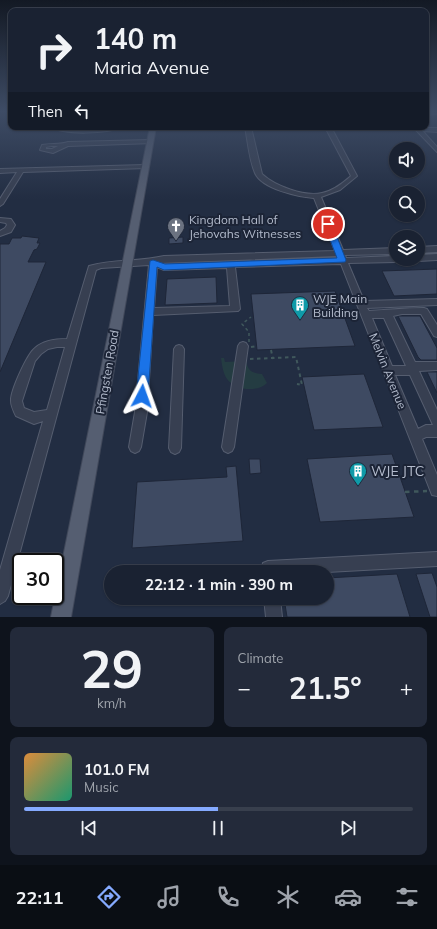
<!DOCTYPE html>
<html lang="en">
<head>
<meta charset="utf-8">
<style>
	:root { --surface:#1a2232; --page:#232a3a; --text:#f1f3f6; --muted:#9fa4ac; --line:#383f4d; --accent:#85aaff }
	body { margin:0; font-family:Mulish,sans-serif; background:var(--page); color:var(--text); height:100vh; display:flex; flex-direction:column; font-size:15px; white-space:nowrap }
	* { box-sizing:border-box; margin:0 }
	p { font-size:13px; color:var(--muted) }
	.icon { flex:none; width:22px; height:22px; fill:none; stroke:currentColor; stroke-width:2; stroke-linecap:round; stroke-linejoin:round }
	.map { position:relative; height:617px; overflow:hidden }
	.drawer { display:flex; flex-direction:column; gap:10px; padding:10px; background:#0e131c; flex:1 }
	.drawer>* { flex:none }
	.banner { position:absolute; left:8px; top:8px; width:421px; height:122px; border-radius:8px; box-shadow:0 1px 3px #0004,0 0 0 1px var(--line); background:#1a2232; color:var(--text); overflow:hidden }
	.buttons { position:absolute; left:389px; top:142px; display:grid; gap:8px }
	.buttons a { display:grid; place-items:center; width:36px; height:36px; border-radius:50%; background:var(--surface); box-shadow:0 1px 3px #0004,0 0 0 1px var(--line); font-size:20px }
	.speed { position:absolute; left:12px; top:553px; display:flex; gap:8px; font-size:20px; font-weight:700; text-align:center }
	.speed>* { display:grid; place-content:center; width:52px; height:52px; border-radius:50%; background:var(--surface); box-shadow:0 1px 3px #0004,0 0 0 1px var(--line); line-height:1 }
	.speed .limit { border:2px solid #111; border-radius:6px; background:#fff; color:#111 }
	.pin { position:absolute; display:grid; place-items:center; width:34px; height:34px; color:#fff; margin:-17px; border:2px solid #fff; border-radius:50%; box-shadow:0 1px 4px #0007 }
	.me { position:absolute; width:44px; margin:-22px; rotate:4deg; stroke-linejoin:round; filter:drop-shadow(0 0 3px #0008) }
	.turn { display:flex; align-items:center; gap:14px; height:84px; padding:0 20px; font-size:18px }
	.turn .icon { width:52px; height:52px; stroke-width:2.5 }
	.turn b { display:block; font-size:28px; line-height:34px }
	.then { display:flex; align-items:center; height:38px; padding:0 20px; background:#0003; gap:8px; font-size:15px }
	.big { font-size:30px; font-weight:700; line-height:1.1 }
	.drawer .widget { flex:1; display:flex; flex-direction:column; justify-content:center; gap:6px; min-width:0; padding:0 14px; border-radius:8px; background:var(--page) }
	.drawer .dial { align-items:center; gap:0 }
	.dial b { font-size:52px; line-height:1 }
	.song { display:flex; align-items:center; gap:12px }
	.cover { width:48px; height:48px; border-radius:6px; background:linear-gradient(135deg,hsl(30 70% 55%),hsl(160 70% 35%)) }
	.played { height:4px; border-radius:2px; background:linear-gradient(90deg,var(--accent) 50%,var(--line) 50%) }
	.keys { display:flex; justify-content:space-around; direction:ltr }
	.heat { display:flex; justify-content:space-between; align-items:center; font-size:22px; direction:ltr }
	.drawer .tiles { flex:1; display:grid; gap:10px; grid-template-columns:1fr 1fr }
	.widget:last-child { grid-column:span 2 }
	.trip { position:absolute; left:104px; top:565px; width:230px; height:40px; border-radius:20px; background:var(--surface); box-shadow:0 1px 3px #0004,0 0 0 1px var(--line); font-weight:700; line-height:40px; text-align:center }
	.menu { display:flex; height:64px; justify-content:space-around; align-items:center; background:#0a0e14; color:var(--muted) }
	.menu .icon { width:28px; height:28px }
	.menu .current { color:var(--accent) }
	.menu b { font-size:18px; color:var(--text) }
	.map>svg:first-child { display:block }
	.green { fill:#243c42 }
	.building { fill:#3e4a62; stroke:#1e2638 }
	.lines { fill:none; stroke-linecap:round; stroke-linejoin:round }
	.minor-casing { stroke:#555d6f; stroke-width:2 }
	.major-casing { stroke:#40485a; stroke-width:2 }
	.path-far2 { stroke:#40585c; stroke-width:1.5; stroke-dasharray:3 3; stroke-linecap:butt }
	.path-far1 { stroke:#40585c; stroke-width:2; stroke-dasharray:3.5 3.5; stroke-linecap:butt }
	.path { stroke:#40585c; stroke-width:2.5; stroke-dasharray:4.5 4.5; stroke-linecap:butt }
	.minor { fill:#373f51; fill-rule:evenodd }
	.major { fill:#555e71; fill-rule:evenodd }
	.route { fill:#1a73e8; stroke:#114b97 }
	.labels { text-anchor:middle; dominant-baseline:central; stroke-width:4; stroke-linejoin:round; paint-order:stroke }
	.poi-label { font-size:12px; fill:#b3bbcc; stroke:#1c2436; text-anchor:start }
	.street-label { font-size:12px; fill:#b3bbcc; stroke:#1c2436 }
	.near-poi-label { font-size:14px; fill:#b3bbcc; stroke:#1c2436; text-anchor:start }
</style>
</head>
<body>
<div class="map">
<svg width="437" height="617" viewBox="0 0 437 617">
	<rect width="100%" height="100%" fill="#222d42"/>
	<path class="green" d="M221,358H224L225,362L246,361C248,371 252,373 262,374L267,383C257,393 235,390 227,379C223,373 222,365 221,358Z"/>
	<path class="building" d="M22,236L39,238L37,243H40L37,249L34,250L28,262H46L0,372V244H9L12,238H21Z
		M183,237V243L169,244V238Z
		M437,269V294L394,296L382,271Z
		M216,277L217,303L165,305L167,279Z
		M335,291L355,346L257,350L251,294Z
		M398,316H420L437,348V360H421L418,357Z
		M427,372H437V393Z
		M364,374L383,427L314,430L302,377Z
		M392,454L414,517L320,522L307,459Z
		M249,459H260L261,473L250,474Z
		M236,466L243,541L132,548L137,482L227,477L226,467Z
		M432,573L437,587V617H430L416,574Z
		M397,574L410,617H287L284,598H327V578Z"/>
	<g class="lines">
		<g class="minor-casing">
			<path id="minor" d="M426,113L436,114L426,115Z
				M51,127L85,129L120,127C108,134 63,135 51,127Z
				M245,127H251L262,174C275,186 304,197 322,193C333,191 343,183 351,176L325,127H331L357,176L340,190L321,197L343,250L396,248V254L345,255L346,258L396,256V259H400L396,262L348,263L364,301L437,299V305L367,308L369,311C387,310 405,308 424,308L427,309L437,325V337L434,336L421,314H402L393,316L415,362H437V370L419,371L437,410V437H426L422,439L437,475V496L432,495L341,264L235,267L240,309L238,311L153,315L147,412L141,447L139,451L135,453L131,451L129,447L135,412L149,265L101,268L96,270L8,596L5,601L0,604V570L43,421L34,424L16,416C14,412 11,406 11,401C10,392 27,354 35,348C44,340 56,339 67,339L89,266C114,259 139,262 164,256L335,251L314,198C299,197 262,189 255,173C249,159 248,142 245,127ZM337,256L338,258L165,264L160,263ZM157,267L164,270L227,268L230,306L154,308ZM372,318H384L406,366H392ZM57,347H65L47,410L34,412L24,408L22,401L35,361L41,354L48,349ZM395,375H410L433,425H426L418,429Z
				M413,127H419L437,147V152Z
				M425,128H437V132L423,131V129Z
				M151,140L153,141V143L68,146L53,153L40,150L42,145C51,143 59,145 68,142ZM52,146H58L52,149H46V147Z
				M145,165L148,167L147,168L23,172L3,204L0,206V199L17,172L0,173V169Z
				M0,218L11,219L15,225L11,232L0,236V231L5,228L7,225L6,223L0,222Z
				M437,246V252L418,253V247Z
				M437,254V260L418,261L415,259H418V255Z
				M243,342L246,343L248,346L234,447L232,451L228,453L224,451L222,447L238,346L240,343Z
				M179,345L182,346L184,349L181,448L179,452L175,454L171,452L169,448L174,349L176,346Z
				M437,552V566L327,572H261L263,563L268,561Z
				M264,598H280L282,617H266Z"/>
		</g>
		<g class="major-casing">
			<path id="major" d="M150,127H156L71,617H51Z"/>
		</g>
		<path class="path-far2" d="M249,342V332L242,324L251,317"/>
		<path class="path-far1" d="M251,347L257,346
			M271,350L273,359
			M250,359L296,357L302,385L297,384"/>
		<path class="path" d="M405,492L427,491"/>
		<use href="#minor" class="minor"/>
		<use href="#major" class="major"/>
	</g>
	<linearGradient id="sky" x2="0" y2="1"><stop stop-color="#131924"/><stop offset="0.56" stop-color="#3e4c65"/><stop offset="1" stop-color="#3e4c65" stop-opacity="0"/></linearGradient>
	<rect width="437" height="199" fill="url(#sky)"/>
	<path class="route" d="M328,222L332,224L346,260L345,262L164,270L157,267L148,396L146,400L142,402L138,400L136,396L150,261L153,260L165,264L337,258L324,224Z"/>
	<defs>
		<g id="church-pin" transform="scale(0.9)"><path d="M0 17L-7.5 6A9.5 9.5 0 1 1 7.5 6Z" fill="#6b7280" stroke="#1c2436"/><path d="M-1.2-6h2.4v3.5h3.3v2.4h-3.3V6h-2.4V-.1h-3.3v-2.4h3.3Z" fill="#fff"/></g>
		<g id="building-pin" transform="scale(0.9)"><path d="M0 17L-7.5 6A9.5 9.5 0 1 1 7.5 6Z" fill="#0f9aa8" stroke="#1c2436"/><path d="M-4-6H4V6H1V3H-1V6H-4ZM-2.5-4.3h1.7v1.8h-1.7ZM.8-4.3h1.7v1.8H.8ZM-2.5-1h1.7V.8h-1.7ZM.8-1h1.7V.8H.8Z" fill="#fff"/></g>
	</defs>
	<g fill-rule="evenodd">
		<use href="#church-pin" x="176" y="226"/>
		<use href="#building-pin" x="300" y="305"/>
		<use href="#building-pin" x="358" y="471"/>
	</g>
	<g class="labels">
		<g class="poi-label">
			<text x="189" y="219">Kingdom Hall of<tspan x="189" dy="14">Jehovahs Witnesses</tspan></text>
			<text x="313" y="298">WJE Main<tspan x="313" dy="14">Building</tspan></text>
		</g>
		<g class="street-label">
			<text transform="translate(388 371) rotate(68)">Melvin Avenue</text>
			<text transform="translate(107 372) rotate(-80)">Pfingsten Road</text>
		</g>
		<g class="near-poi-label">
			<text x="371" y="471">WJE JTC</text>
		</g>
	</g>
</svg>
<div class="buttons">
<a><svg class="icon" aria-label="sound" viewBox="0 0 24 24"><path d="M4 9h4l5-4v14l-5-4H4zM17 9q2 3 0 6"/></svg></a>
<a><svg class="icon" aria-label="search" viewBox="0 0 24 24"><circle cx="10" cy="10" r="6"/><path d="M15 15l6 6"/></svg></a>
<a><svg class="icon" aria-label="layers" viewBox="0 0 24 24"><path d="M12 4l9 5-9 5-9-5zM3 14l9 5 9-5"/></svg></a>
</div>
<div class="speed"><div class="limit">30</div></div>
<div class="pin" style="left:328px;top:224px;background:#d93025"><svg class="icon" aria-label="arrive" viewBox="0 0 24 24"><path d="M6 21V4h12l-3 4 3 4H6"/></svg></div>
<svg class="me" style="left:142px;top:396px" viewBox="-20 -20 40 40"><path d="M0-17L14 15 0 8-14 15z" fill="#1a73e8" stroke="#fff" stroke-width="4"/></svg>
<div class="trip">22:12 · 1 min · 390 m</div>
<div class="banner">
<div class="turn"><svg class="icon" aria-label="right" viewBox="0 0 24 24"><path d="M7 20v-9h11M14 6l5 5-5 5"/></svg><div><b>140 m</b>Maria Avenue</div></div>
<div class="then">Then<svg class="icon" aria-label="left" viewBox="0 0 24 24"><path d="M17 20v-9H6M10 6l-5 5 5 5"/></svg></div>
</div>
</div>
<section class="drawer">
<div class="tiles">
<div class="widget dial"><b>29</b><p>km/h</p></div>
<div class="widget"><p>Climate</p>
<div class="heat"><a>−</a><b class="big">21.5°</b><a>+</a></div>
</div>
<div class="widget">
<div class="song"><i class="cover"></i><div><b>101.0 FM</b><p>Music</p></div></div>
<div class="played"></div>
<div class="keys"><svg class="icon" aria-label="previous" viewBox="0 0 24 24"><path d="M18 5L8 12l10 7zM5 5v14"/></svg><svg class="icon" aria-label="pause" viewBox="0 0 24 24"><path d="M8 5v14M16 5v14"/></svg><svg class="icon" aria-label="next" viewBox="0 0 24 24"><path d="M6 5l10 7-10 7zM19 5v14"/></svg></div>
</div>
</div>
</section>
<nav class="menu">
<b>22:11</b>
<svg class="icon current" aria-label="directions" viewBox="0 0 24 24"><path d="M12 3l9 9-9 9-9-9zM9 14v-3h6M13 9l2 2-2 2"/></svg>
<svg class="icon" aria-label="music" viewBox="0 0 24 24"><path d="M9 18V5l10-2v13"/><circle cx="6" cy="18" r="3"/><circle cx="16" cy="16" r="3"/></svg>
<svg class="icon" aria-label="phone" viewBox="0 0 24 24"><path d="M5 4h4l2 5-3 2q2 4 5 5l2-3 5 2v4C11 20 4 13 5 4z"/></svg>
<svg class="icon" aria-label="climate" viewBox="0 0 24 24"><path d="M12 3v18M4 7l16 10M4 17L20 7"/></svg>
<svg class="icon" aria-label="car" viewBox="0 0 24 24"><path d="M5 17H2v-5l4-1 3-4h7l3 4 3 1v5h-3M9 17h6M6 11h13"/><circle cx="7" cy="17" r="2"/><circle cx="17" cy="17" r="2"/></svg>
<svg class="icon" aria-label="filters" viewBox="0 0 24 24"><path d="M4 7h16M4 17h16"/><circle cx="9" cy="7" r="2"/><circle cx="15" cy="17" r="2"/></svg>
</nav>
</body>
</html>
